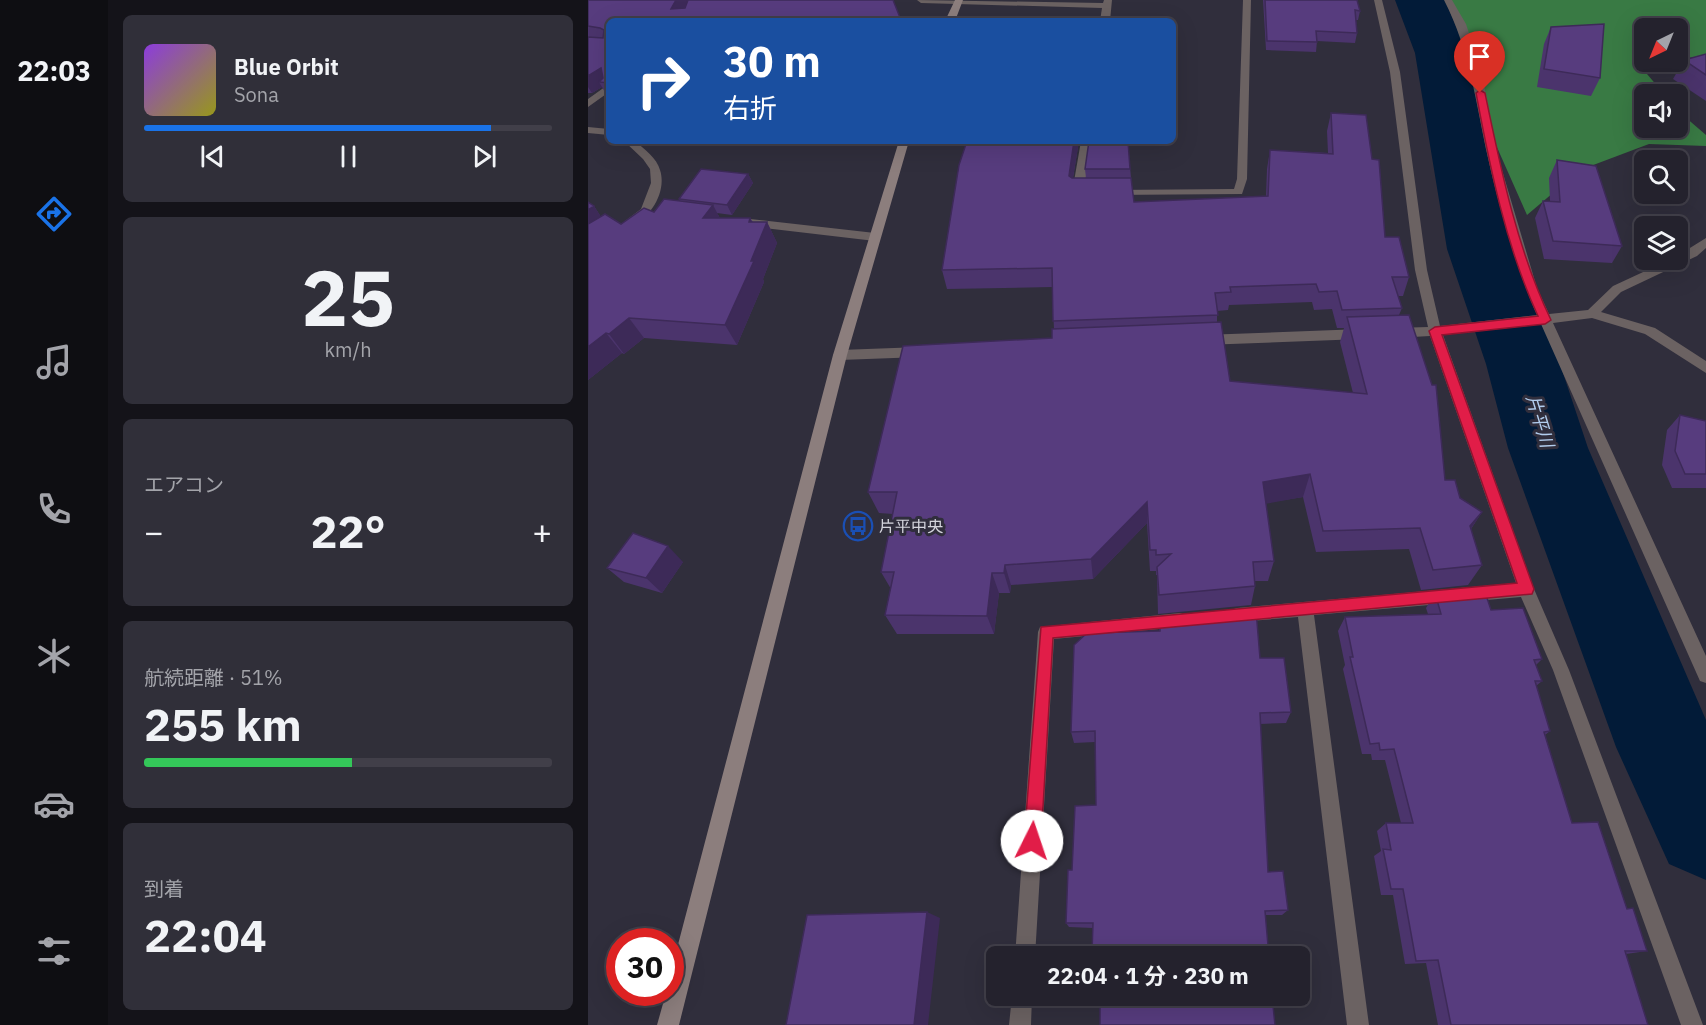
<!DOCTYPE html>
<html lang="ja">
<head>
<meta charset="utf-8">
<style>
	:root { --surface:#24222d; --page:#302f39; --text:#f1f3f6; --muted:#a3a4aa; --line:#413f49; --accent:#1a73e8 }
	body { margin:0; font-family:"IBM Plex Sans","Noto Sans JP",sans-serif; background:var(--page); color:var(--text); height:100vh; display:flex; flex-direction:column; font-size:22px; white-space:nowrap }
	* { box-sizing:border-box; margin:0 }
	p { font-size:20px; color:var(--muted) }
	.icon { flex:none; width:33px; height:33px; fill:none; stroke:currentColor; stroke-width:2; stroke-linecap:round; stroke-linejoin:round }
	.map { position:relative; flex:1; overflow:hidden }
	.side { display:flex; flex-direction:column; gap:15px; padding:15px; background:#141319; width:480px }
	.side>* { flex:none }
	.guide { position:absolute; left:18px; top:18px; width:570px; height:126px; border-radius:9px; box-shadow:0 6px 24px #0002,0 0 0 2px var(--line); background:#1a4fa0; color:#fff; overflow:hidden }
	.needle { width:39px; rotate:223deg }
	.fabs { position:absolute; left:1046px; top:18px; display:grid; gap:12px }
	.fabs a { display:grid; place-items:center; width:54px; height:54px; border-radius:9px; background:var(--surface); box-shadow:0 6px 24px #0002,0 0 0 2px var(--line); font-size:30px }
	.speed { position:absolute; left:18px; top:928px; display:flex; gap:12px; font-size:30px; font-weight:700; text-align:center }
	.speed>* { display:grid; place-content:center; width:78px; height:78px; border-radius:50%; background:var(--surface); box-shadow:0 6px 24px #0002,0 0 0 2px var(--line); line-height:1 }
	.speed .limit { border:9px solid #d22; background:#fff; color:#111 }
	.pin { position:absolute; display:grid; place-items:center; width:51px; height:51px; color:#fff; margin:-62px -26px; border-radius:50% 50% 50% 0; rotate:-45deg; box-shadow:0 0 6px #0007 }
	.pin .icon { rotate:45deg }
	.me { position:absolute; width:66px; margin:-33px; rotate:4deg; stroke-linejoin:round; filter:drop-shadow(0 0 4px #0008) }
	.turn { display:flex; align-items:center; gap:21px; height:126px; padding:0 18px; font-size:27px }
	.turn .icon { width:78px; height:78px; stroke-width:2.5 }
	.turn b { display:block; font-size:42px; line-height:51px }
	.big { font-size:45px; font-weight:700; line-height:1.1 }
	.side .widget { flex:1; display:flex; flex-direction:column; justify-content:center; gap:9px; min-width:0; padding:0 21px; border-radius:9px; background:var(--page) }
	.side .dial { align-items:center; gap:0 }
	.dial b { font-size:78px; line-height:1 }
	.song { display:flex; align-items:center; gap:18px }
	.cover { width:72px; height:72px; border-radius:9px; background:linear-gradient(135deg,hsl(270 70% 55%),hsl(60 70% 35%)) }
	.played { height:6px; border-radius:3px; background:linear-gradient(90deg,var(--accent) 85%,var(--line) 85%) }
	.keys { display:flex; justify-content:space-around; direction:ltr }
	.heat { display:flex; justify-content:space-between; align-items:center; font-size:33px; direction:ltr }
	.charge { height:9px; border-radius:4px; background:linear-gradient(90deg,#34c759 51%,var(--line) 0) }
	.trip { position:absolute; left:398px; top:946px; width:324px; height:60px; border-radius:9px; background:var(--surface); box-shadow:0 6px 24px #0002,0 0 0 2px var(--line); font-weight:700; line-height:60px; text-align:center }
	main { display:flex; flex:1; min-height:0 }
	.dock { display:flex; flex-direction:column; width:108px; justify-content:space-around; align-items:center; background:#0e0e12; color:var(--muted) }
	.dock .icon { width:42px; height:42px }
	.dock .current { color:var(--accent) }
	.dock b { font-size:27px; color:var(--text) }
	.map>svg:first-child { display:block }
	.forest { fill:#397a44 }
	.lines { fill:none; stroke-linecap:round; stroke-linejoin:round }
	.river { fill:#021b38; fill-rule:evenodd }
	.minor { fill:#6b6262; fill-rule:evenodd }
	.secondary { fill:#8c7e7d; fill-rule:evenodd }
	.wall { fill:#4b346c; fill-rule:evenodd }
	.shaded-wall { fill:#3d2a58 }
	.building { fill:#573c7e; stroke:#3d2a58; stroke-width:1.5 }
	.route { fill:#e11d48; stroke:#92132f; stroke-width:1.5 }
	.labels { text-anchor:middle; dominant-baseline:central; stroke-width:6; stroke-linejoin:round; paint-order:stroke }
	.poi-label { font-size:16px; fill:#d4d4dd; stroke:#302e3c; text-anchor:start }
	.water-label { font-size:18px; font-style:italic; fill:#b2cdee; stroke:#302e3c }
</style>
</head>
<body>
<main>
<nav class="dock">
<b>22:03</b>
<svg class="icon current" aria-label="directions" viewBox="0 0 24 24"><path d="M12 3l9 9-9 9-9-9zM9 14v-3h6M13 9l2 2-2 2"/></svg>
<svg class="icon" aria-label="music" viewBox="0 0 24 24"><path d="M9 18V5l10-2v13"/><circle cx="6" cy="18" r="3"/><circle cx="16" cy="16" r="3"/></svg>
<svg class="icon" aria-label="phone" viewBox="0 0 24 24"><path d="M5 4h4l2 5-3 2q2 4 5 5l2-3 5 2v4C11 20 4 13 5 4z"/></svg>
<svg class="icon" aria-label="climate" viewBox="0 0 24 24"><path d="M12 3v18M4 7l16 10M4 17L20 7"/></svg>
<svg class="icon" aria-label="car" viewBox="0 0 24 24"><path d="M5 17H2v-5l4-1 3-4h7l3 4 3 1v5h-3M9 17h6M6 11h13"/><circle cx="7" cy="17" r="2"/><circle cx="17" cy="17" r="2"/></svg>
<svg class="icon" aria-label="filters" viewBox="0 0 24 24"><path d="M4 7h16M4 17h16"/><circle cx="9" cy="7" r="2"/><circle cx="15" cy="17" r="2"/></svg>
</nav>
<section class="side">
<div class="widget">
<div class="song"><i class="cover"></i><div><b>Blue Orbit</b><p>Sona</p></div></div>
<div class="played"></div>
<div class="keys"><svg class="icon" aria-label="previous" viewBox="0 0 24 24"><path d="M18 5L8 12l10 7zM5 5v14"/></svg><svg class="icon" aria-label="pause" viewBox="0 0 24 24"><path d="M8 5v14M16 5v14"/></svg><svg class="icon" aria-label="next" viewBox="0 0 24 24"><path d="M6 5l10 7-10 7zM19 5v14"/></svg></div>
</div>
<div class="widget dial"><b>25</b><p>km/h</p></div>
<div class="widget"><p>エアコン</p>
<div class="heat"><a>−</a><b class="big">22°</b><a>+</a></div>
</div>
<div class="widget"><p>航続距離 · 51%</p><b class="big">255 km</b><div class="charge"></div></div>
<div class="widget"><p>到着</p><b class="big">22:04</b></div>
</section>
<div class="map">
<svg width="1118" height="1025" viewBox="0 0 1118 1025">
	<rect width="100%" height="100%" fill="#302e3c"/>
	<path class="forest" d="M857,0H1118V56L1089,59V28H1056V62H1060L1059,74L1076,94H1056V128H1089V110L1118,135V146L1061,144L992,170L939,215L896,118L890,59Z"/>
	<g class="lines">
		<path class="river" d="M807,0H857L879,53L925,249L972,364L1000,448L1118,720V880L1081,864L1028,747L920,448L898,364L859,249L827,53Z"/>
		<path class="minor" d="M329,0L515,3L516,0H524L522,21H512L514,8L333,3Z
			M655,0H663L659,179L654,194L520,195L518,193L524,190L646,189L649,179Z
			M786,0H794L812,72L839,270L852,326L949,315C929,270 911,207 900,158C888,104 882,50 856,0H864L878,24L893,70L911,160L949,288L961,314L1000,310L1025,286L1081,260H1089V256L1118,238V248L1109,256L1033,292L1013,312L1067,328L1118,361V373L1057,334L1004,318L965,323L1118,656V683L1112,681L953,324L855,335L946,589L981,670L1115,1025H1093L965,670L933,597L726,615L781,1025H759L710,617L649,622L643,620L641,615L643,610L649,608L928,583L842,336L807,338L801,333L807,328L840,327L827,270L802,72Z
			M21,84V92L0,107V99Z
			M0,127L21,129V135L0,133Z
			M36,141H47C56,149 69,158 72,170C79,191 63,218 43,225L37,221L53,209L63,183L62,169L55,159Z
			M493,141H503L496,190L500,193L490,196L484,193Z
			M162,219L287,233L293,237L287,241L158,226V220Z
			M774,329L780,334L774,339L615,345L609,340L615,335Z
			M333,347L340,352L333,357L252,360L245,355L252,350Z
			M592,613L598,615L600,620L598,625L592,627L466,639L447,957H427L450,632L452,627Z
			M424,996H444L443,1025H421Z"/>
		<path class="secondary" d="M367,0H375L367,21H357Z
			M311,141H321L259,355L91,1025H69L78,993H82V975L245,355Z"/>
	</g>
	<path class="wall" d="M0,0H305L313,21H21V96H19L14,87L4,93H0Z
		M675,0H769L772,11L770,20H768L769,33L767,43L729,41L728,52L678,50Z
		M963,27L1012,78L1003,96L949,87L956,44Z
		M1118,54V101L1085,79L1096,60Z
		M743,113L784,159L797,237L821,277L815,296H810L814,308L811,315L857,480L872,498L894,512L883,529L894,565L880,585L833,590L821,549L728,552L715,497L678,503L686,561L680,581H667V586L663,605L570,614L569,575H568V571H562L559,523L505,579L423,585L422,593H411L406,634H309L297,615L303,589L293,572L305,514L291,513L280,492L464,338L466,329L464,287L359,289L354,270L379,141H491L485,178H498L497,169L501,141H562L561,144L540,143L543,178L546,202L678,196L679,169L682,150L740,153L739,131ZM724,302L726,310L744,309L749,328H756L752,342L765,393L642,381L629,322V311L640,310L641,305Z
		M969,160L1034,246L1024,263L956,259L947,218L955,201H962L961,178Z
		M160,174L165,183L144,215L129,213L132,218H162L165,222H179L189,243L175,279L176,282L149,345L56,338L36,354L34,353L0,380V202L6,206L13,217L33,224L66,212L92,201L91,199Z
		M1092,415L1118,421V488H1084L1074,465L1079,430Z
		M95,562L74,593L36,582L19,568Z
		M847,593L903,610L954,659L948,665L954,681L948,686L962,731L957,735L984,823L1039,909L1059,951L1038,954L1060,1025H850L838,963L817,964L805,895H793L786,856L793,851L789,831L798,823H813L797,760H784L783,754H774L755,669L757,665L750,631L757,617L840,614L838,608Z
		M572,618L672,658L703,712L698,723L672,724L680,872L700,910L694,915H678L511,955L507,956L504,952L505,928L481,927L478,923L484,870L508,805L507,742L486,743L483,732L571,631Z"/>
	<path class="shaded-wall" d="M88,0H100L90,21L83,9Z
		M13,68L21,81L11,82L14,87L4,93L0,87V76Z
		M486,141H491L482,195L481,176Z
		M160,174L165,183L144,215L139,205Z
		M125,205L136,226L115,218Z
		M6,206L20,228L0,240V210Z
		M162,218L172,238L179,222L189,243L175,279L176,282L149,345L137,325L163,261L161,222Z
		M41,318L56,338L36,354L21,334Z
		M18,333L34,353L0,380V347Z
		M722,474L715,497L671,505L675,482Z
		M559,502V523L505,579L503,559Z
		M894,512L880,533L882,526Z
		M80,546L95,562L74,593L58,578Z
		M417,565L423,585L422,593L416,573Z
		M404,573L411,593L406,634L399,616Z
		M339,912L352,918L340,1025H326Z"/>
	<path class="building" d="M0,0H88L83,9L97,8L100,0H305L313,20L307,21H21V83L11,82L15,78L13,68L0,76V37L15,38L16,30L12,28L0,26Z
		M677,0H769L772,11L767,10L769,33L728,31L729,42L679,41Z
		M1016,24L1012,78L956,69L963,27Z
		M1118,54V75L1096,60Z
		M743,113L778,115L784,159L791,160L797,237H811L821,277H804L814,308L754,310L749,291L731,292L728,284L642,287L643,292L627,293L630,315L465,321L464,268L354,270L371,165L379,141H486L481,176L484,178H543L546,202L680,196L682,150L745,154Z
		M501,141H540L542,169H497Z
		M969,160L1008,166L1034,246L965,241L955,201L972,202Z
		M113,169L160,174L139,205L91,199Z
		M76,199L125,205L115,218H162L161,222H179L163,261H166L137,325L41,318L21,334L18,333L0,347V224L17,214L33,224L56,208L66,212Z
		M0,202L6,206L0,210Z
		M821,315L844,385H848L857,480H867L872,498L894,512L882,526L894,565L845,570L832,528L735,531L722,474L675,482L686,561L665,562L667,586L571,595L569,567L583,554L568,555V550H562L559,502L503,559L417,565L416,573H404L399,616L297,615L306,572H293L309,492H280L315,346L464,338V329L633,322L642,381L779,394L759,317Z
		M1092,415L1118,421V474H1097L1087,451Z
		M45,533L80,546L58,578L19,568Z
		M896,589L903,610L935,608L954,659L946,660L954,681H947L962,731L956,732L984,823L1010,822L1039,909L1045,908L1059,951H1037L1060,1025H863L850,960L828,961L815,889H803L795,849L803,850L798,823H825L806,749L792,750L791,743L782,744L762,657H765L757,617L853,614L847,593Z
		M668,610L672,658H696L703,712L672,713L680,872L695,871L700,910L677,911L681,957H511V952H504L505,923H478L480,870H484L487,806L508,805L507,731L483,732L486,645L499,633L572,631V618Z
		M339,912L326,1025H198L219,915Z
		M512,996H684L687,1025H512Z"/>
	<path class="route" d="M892,90L897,93C913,170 929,249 963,320L957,324L854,335L946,589L944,594L465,638L453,841L451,847L444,850L438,847L436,841L453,627L929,583L841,331L847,327L950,316C918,247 902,168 888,93Z"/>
	<defs>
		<g id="bus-ring" transform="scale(1.5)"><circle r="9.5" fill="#302e3c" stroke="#1a4fb4" stroke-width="1.5"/><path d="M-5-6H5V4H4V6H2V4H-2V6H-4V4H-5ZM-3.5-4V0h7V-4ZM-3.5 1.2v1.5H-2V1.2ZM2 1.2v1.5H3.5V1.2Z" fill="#1a4fb4"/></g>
	</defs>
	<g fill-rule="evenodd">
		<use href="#bus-ring" x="270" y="526"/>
	</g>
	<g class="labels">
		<g class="poi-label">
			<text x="291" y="526">片平中央</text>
		</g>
		<g class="water-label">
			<text transform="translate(952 421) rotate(73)">片平川</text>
		</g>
	</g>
</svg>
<div class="fabs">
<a><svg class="needle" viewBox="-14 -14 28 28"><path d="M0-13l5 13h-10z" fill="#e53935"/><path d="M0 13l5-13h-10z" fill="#a3a4aa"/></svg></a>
<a><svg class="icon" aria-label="sound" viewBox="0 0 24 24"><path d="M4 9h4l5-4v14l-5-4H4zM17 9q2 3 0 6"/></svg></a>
<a><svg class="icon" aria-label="search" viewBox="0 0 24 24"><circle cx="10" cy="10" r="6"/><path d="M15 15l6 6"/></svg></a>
<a><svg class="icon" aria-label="layers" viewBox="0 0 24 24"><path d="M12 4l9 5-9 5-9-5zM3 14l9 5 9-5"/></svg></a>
</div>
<div class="speed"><div class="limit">30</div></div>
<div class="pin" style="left:892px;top:93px;background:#d93025"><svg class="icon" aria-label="arrive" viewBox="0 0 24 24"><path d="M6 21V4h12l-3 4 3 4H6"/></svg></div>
<svg class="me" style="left:444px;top:841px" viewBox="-20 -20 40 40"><circle r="19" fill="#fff"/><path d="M0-13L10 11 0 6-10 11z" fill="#e11d48"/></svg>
<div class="trip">22:04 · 1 分 · 230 m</div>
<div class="guide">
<div class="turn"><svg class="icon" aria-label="right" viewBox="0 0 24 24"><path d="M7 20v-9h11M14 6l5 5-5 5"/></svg><div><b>30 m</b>右折</div></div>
</div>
</div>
</main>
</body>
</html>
